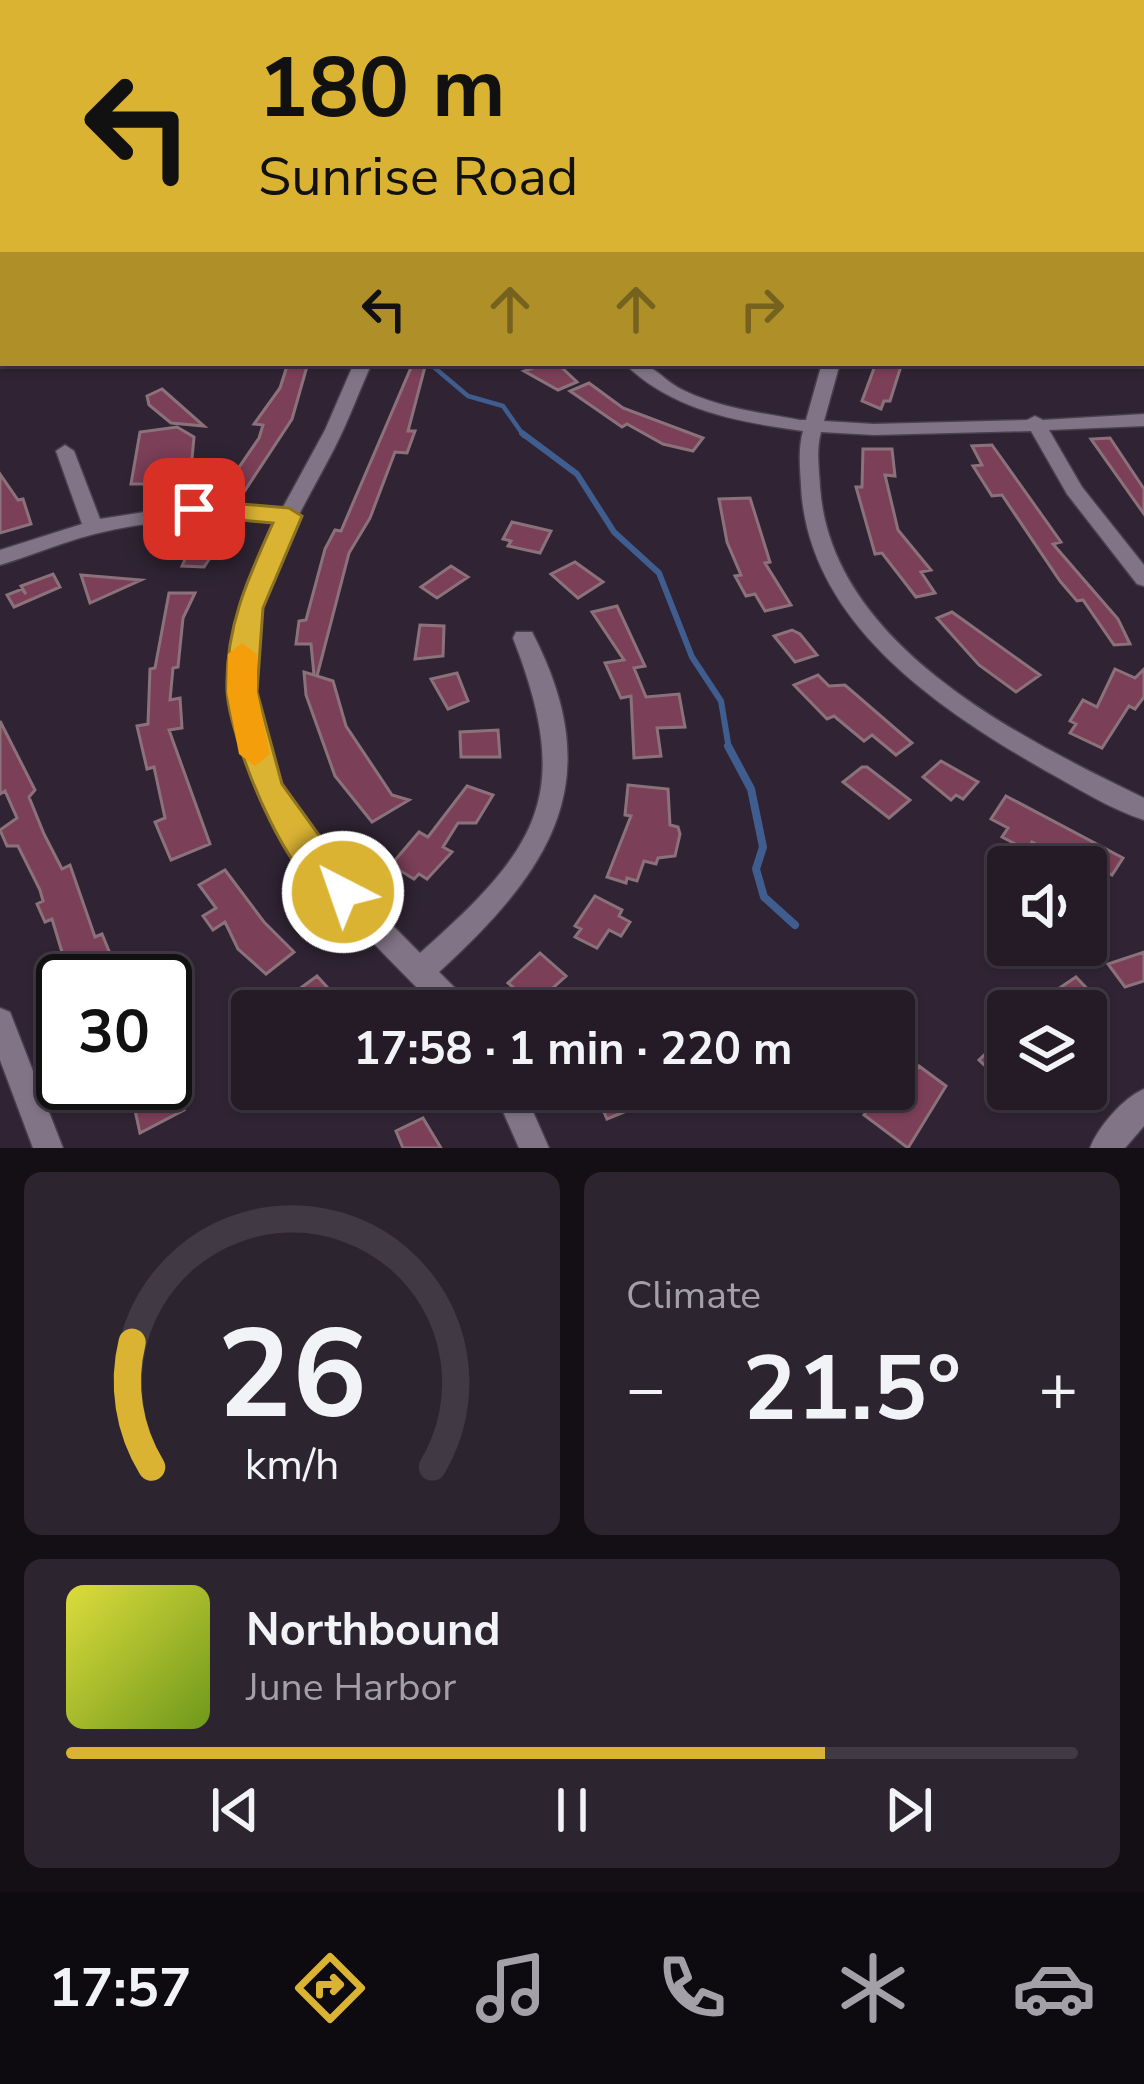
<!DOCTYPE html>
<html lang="en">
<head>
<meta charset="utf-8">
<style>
	:root { --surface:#241b27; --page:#2c242f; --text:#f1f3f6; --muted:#a3a1a7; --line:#413944; --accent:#dab333 }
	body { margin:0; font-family:"Nunito Sans",sans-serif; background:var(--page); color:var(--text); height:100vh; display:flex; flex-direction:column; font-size:45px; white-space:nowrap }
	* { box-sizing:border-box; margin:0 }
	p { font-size:39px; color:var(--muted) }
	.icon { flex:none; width:66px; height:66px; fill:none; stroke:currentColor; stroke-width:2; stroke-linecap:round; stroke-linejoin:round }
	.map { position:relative; height:1148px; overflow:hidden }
	.details { display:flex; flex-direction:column; gap:24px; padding:24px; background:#140f15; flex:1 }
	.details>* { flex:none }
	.banner { position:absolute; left:0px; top:0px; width:1146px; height:366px; box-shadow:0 3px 9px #0004,0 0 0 3px var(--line); background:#dab333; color:#111; overflow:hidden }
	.fabs { position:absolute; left:987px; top:846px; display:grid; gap:24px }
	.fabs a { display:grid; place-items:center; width:120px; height:120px; border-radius:12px; background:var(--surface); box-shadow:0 3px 9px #0004,0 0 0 3px var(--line); font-size:60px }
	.speed { position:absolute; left:36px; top:954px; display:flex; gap:24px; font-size:60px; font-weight:700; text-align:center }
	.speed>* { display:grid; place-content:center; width:156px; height:156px; border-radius:50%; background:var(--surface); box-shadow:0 3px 9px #0004,0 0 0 3px var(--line); line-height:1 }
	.speed .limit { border:6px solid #111; border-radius:18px; background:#fff; color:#111 }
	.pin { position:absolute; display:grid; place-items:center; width:102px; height:102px; color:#fff; margin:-51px; border-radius:24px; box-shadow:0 6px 18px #0006 }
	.me { position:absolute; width:132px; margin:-66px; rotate:319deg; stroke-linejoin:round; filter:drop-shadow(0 0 9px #0008) }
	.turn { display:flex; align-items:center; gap:42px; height:252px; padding:0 60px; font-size:54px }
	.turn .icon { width:156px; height:156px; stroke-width:2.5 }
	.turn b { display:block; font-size:84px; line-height:102px }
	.lanes { display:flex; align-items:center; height:114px; padding:0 60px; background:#0003; justify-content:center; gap:60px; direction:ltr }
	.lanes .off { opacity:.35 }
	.big { font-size:90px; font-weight:700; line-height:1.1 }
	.details .card { flex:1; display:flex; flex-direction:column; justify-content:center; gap:18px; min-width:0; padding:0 42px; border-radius:18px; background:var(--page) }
	.details .dial { align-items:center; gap:0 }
	.dial svg { height:312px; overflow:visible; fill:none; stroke:var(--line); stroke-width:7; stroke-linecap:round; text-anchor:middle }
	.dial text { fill:var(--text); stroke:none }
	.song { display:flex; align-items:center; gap:36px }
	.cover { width:144px; height:144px; border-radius:18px; background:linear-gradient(135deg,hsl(60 70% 55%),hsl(80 70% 35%)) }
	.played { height:12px; border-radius:6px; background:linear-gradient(90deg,var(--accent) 75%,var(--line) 75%) }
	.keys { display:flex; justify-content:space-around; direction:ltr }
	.heat { display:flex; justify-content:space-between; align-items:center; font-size:66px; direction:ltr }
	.details .tiles { flex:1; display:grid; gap:24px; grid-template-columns:1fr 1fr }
	.card:last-child { grid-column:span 2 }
	.trip { position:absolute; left:231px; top:990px; width:684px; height:120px; border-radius:12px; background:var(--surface); box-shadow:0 3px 9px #0004,0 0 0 3px var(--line); font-weight:700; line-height:120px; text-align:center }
	.tabs { display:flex; height:192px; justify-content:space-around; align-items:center; background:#0e0b10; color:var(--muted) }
	.tabs .icon { width:84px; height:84px }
	.tabs .current { color:var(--accent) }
	.tabs b { font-size:54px; color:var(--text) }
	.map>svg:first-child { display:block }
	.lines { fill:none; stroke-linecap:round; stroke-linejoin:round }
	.stream-far3 { stroke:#3f5d8e; stroke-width:3 }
	.stream-far2 { stroke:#3f5d8e; stroke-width:4.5 }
	.stream-far1 { stroke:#3f5d8e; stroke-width:6 }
	.stream { stroke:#3f5d8e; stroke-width:8 }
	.building { fill:#7b3f57; stroke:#8b727a; stroke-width:3 }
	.lane-casing { stroke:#493f4d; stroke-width:8 }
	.street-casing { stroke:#493f4d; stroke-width:3 }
	.secondary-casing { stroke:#493f4d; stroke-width:3 }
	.lane { stroke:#827487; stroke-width:6 }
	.street { fill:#827487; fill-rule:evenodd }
	.secondary { fill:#827487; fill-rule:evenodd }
	.route { fill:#dab333; stroke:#8e7421; stroke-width:3 }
	.slow { fill:#f59e0b }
</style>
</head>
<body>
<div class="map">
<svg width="1144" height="1148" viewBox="0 0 1144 1148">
	<rect width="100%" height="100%" fill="#302434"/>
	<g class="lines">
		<path class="stream-far3" d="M83,0L123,3"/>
		<path class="stream-far2" d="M429,363L468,396L503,406L524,436"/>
		<path class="stream-far1" d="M522,433L577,474L614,532L659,573L692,657L721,701L729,749"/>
		<path class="stream" d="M728,746L751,789L763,847L756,869L764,897L795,925"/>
	</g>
	<path class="building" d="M288,363H308L292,419L242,495L222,492L259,438L263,425L254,424L280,388Z
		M413,363H426L408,431H415L407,453L395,452L370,518L349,553L317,676L333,681L346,726L392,795L409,800L372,822L335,776L306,695L304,672L314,675L311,644H296L299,621L306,620L325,549L335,530L341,531Z
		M547,363H557L577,382L558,390L524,371Z
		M876,363H902L890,401H884L881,409L862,401Z
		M589,383L623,408L703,438L693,451L663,444L627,424L622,427L570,391Z
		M162,389L204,426L171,423L149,405L147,396Z
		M177,427L194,437L192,459L165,462V484H131L140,432Z
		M1110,438L1144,489V514L1091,439Z
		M992,445L1061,542L1053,544L1118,619L1130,644L1114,645L1083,600L1077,601L1060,581L1002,495L992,496L973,466L982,465L972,446Z
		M863,449H892L895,476L885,475L898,530L931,570L921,572L935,593L916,597L882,553L875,554L856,487H862Z
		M0,474L18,500L23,499L31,524L0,533Z
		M750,498L770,562L765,563L791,605L765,611L755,594L746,596L735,576L741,575L727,542L719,499Z
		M512,522L551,531L540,553L508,546L511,541L503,539Z
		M196,535L224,537L204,567L182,566Z
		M575,562L603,582L578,598L551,574Z
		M451,566L468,577L437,598L421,587Z
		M53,574L60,587L14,607L7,595L22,589L26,594L21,586Z
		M81,575L141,580L90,603Z
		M169,593H195L183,618L178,667L173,668L170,700L180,698L182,728L169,730L210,844L171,860L155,822L165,818L154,767L147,769L137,726L148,724L150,669L155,668Z
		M617,606L645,666L634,668L646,697L679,694L685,727L657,728L661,756L634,758L631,696L621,698L605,663L624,660L592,612Z
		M952,612L1040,675L1016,692L979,665L937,618Z
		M420,625L444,626L443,656L415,659Z
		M792,630L800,634L817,655L795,662L774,636Z
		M1115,669L1135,678L1144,669V697L1135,709L1129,706L1102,748L1070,733L1076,724L1070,721L1083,700L1097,707Z
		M457,673L468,701L448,709L431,679Z
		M818,675L829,686L845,685L912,743L896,755L872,735L864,741L834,716L827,719L794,685Z
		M0,721L35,790L29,797L44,834L62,869L70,865L95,937L102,934L109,951L101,955L109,973L92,981H76L72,970L68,972L52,919L45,922L37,904L43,901L40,890L18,846H7L0,830L17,818L5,791L0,794Z
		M498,730L500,757H461L460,732Z
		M941,761L978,782L963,799L956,795L951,800L923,777Z
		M862,767H867L910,800L889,818L843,782Z
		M628,785L668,789L670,825L678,827L680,834L675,856L658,858L656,864L644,861L637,881L627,878L626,883L607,877L631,816L625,815Z
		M467,786L493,795L476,823H458L443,847L452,852L427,879L419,874L414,879L391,865L419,832L428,837Z
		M1006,796L1123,858L1112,875L1081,859L1076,866L1032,842L1027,850L1002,837L1008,828L991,819Z
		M225,870L264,922L294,952L266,974L238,949L225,922L213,930L203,916L216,908L199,885Z
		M595,896L622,910L619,916L630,922L621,936L609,930L597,948L575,937L581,929L575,926Z
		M1144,952V981L1125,987L1108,964Z
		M540,953L566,976L534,1005L508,983Z
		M317,976L349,1011H305L291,995Z
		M1076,977L1098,1000L1081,1011H1025Z
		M1008,1032V1072L999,1079L979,1060Z
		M919,1066L946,1086L908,1148L864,1115L882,1089L896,1097Z
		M129,1083H173L184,1110L140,1133Z
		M594,1089H631L639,1106L607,1119Z
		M423,1118L441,1148H403L396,1131Z"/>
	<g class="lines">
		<g class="lane-casing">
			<path id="lane" d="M962,0L967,3"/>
		</g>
		<g class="street-casing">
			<path id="street" d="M331,0H343L342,3H330Z
				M705,0H717L718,3H706Z
				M1073,0H1088L1091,3H1076Z
				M1094,0H1107L1110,3H1097Z
				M1143,26L1144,27V35L1143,34Z
				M1143,102H1144V110H1143Z
				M1143,245L1144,246V256L1143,255Z
				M0,259H3V269H0Z
				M0,323H3V333H0Z
				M354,363H372C359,391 349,420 335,447C310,496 280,543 264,596C217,747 322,855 420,953C540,847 574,794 513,638L516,632H532C610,782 551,869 439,972L469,1002L473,1011H440C349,917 228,811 229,669C230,617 252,566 276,521C209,515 144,520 80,538C53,546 27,557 0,565V550L82,524L56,451L65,445L74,451L100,519L177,507L282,509L325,430Z
				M624,363C660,363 657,378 685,391C721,408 761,413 800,420H806L822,363H840L824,421L874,424L1027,420L1035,416L1043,420L1144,414V426L1049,430L1082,487L1144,565V586L1137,584L1067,494L1031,431L874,435L821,432C816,450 819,468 820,487C831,645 1019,737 1144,798V820C1110,809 1077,788 1046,771C938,709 807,622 801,485C800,467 798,449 803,431C739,422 672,411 624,363Z
				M0,1008L10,1012L63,1148H33L0,1060Z
				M493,1089H523L549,1148H519Z
				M1144,1089V1126L1125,1148H1090C1098,1127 1123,1098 1144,1089Z"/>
		</g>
		<g class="secondary-casing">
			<path id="secondary" d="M0,17L3,18V29L0,28Z
				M0,206H3V218H0Z"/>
		</g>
		<use href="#lane" class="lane"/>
		<use href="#street" class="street"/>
		<use href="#secondary" class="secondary"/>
	</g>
	<path class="route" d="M194,500L289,508L302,516L263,608L257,692L282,784L360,892L355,903C299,923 228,736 227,690C225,628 248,578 273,523L185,515V503Z"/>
	<path class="slow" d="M242,643L257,654V692L270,754L255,766L239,754L227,692L228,654Z"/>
</svg>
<div class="fabs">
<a><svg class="icon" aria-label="sound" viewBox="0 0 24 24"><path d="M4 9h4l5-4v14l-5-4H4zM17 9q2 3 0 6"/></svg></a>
<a><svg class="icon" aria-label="layers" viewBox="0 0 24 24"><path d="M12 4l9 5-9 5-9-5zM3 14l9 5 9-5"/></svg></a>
</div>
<div class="speed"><div class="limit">30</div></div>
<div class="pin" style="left:194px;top:509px;background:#d93025"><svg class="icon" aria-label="arrive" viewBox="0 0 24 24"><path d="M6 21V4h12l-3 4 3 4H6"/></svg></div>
<svg class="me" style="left:343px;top:892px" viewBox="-20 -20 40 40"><circle r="17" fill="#dab333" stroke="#fff" stroke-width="3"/><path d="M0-11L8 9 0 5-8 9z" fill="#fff"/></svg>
<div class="trip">17:58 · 1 min · 220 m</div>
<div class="banner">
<div class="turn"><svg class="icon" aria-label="left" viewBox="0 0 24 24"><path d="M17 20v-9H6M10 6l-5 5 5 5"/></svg><div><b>180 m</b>Sunrise Road</div></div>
<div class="lanes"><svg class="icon" aria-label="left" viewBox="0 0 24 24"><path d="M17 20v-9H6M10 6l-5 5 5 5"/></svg><svg class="icon off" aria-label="ahead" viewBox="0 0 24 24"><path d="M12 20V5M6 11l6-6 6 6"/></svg><svg class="icon off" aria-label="ahead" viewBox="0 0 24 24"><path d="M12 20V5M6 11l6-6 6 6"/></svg><svg class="icon off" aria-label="right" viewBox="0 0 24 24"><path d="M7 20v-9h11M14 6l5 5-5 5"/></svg></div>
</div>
</div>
<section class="details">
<div class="tiles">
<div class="card dial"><svg viewBox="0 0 100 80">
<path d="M14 69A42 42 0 1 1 86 69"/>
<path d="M14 69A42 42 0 0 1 9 37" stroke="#dab333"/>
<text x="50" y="56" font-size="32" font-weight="700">26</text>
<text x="50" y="72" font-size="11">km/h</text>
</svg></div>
<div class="card"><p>Climate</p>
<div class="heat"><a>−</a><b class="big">21.5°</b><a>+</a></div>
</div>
<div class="card">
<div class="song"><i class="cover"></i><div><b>Northbound</b><p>June Harbor</p></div></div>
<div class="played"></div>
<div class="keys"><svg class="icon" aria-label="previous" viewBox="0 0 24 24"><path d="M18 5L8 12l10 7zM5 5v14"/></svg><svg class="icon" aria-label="pause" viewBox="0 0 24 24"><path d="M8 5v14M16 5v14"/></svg><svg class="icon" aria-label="next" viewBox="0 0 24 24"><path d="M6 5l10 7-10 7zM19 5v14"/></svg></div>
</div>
</div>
</section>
<nav class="tabs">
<b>17:57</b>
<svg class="icon current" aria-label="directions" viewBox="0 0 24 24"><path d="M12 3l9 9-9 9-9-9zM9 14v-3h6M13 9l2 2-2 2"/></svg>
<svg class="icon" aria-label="music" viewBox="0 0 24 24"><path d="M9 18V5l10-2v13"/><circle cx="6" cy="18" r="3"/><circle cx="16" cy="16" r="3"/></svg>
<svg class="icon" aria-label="phone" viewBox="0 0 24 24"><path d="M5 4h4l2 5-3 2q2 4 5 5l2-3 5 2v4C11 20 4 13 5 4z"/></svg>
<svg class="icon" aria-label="climate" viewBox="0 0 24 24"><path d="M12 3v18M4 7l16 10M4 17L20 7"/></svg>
<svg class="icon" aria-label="car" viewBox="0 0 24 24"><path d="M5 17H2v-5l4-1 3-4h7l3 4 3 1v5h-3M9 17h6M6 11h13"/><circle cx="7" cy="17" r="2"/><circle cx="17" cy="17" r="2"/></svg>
</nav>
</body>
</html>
